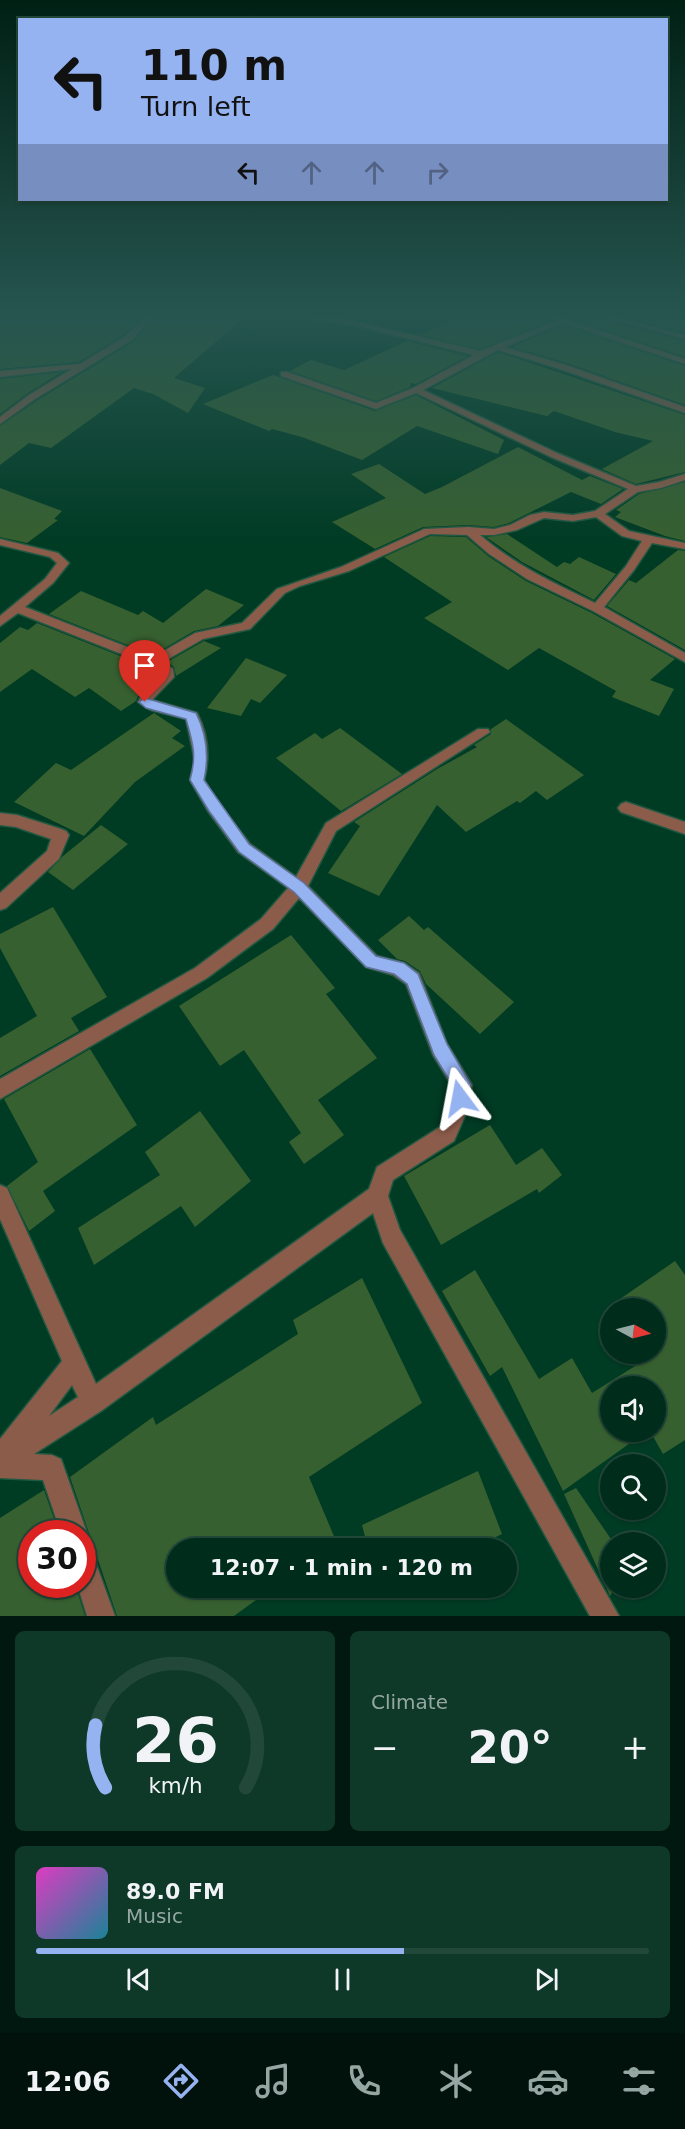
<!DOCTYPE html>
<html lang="en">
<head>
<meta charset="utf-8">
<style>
	:root { --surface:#002c1b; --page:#0e3828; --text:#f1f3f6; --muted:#95a7a3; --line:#22483a; --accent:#95b2f1 }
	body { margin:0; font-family:"DejaVu Sans",sans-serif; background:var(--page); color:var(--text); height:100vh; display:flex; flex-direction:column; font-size:22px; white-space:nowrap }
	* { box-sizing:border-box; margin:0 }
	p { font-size:20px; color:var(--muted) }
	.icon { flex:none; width:33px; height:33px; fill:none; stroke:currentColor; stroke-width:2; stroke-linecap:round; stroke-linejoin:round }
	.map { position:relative; height:1616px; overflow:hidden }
	.drawer { display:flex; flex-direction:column; gap:15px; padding:15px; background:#00180f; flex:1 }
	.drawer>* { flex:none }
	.hud { position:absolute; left:18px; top:18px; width:650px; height:183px; border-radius:0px; box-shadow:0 2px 4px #0004,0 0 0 2px var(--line); background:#95b2f1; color:#111; overflow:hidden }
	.needle { width:39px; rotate:97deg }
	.buttons { position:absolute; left:600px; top:1298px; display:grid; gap:12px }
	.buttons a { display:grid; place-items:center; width:66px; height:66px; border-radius:50%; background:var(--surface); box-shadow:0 2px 4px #0004,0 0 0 2px var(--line); font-size:30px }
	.speed { position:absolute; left:18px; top:1520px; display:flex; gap:12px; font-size:30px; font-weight:700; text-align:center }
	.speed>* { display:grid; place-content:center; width:78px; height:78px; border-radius:50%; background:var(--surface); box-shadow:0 2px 4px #0004,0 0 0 2px var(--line); line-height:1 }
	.speed .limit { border:9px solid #d22; background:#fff; color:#111 }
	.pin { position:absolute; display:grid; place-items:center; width:51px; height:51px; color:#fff; margin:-62px -26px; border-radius:50% 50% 50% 0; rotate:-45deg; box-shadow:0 0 6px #0007 }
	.pin .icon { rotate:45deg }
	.me { position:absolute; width:66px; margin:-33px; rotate:347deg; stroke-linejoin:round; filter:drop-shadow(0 0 4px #0008) }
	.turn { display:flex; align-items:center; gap:21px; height:126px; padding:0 24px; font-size:27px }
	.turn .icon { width:78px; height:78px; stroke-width:2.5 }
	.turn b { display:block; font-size:42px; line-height:51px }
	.lanes { display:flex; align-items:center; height:57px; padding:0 24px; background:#0003; justify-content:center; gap:30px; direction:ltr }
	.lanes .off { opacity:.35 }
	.big { font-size:45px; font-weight:700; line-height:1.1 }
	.drawer .widget { flex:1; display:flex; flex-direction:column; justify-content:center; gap:9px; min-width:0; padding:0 21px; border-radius:9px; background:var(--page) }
	.drawer .dial { align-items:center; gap:0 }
	.dial svg { height:156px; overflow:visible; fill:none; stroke:var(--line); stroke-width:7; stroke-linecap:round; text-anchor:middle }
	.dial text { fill:var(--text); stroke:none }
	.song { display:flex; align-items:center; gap:18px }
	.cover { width:72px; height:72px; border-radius:9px; background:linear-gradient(135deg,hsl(310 70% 55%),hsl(190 70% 35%)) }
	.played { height:6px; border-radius:3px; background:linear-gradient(90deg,var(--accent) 60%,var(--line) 60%) }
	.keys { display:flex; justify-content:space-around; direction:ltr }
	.heat { display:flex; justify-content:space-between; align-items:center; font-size:33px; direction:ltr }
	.drawer .tiles { flex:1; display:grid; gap:15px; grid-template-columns:1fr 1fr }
	.widget:last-child { grid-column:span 2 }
	.trip { position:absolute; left:166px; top:1538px; width:351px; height:60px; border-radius:30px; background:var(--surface); box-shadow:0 2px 4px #0004,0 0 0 2px var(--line); font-weight:700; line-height:60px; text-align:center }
	.menu { display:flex; height:96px; justify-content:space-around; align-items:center; background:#00120b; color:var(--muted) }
	.menu .icon { width:42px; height:42px }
	.menu .current { color:var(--accent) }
	.menu b { font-size:27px; color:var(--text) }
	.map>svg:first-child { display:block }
	.building { fill:#376030 }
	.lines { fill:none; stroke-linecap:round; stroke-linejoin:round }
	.minor-casing { stroke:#215841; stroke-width:3 }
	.minor { fill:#8c5c4b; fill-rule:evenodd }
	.route { fill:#95b2f1; stroke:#61749d; stroke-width:1.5 }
</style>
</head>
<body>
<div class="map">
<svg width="685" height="1616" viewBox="0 0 685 1616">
	<rect width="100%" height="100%" fill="#003b24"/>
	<path class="building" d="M0,317H141L125,334L79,362L0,369Z
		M154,317L241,320L174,378L205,388L188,413L153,394L134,388L51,448L29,443L0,465V426L36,401L133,342Z
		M458,317H551L552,320L480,349L420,335Z
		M566,317H601L602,319L685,341V357Z
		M623,317H685V333Z
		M563,325L685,366V405L567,363L512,347Z
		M407,341L468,356L416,384L411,383L410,387L376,401L290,371L311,360L344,370Z
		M498,352L685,415V472L636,484L602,469L653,441L615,432L554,411L547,416L432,388Z
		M62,372L28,393L0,414V379Z
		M273,375L375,411L416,395L504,440L498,454L417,426L362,460L302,437L272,429L269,431L203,404Z
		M518,447L582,480L590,476L623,489L601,504L571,492L509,523L494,527L468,525L423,527L375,549L332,522L386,498L351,474L379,464L425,494L442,487Z
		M685,482V541L665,536L615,517L621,512L616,510L639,494Z
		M0,488L62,511L54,519L58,520L27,543L0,537Z
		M507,534L557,567L564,562L570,564L579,557L616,574L594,600L522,562L486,537Z
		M430,536L466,537L488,556L526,581L592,613L675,659L650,680L674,689L659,716L612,697L616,691L539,648L508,670L424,618L452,602L384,557Z
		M678,550L685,551V650L607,606L629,580L636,583Z
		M206,589L244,605L218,626L194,631L153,655L49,614L81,591L138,615L143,611L163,623Z
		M37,623L148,667L158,674L141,690L136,701L121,711L89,688L75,697L32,669L0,692V643L20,627L28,630Z
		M204,641L221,648L176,676L174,667L167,662Z
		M246,658L287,675L260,703L251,699L241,716L207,708Z
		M154,713L181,731L172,738L185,746L135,782L84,836L14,802L56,763L71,770Z
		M506,719L584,775L547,800L536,791L520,803L517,801L466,832L437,805L379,896L328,873L360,826L354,822L437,769L477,747L474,745L491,734V729Z
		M340,728L402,774L341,811L276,758L315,733L322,739Z
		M101,825L128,844L73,890L48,872L63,856Z
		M53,907L107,997L71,1018L79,1031L0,1076V1038L37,1016L0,948V934Z
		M409,916L424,930L428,927L514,1002L480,1034L426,984L420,971L405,961L397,959L378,940Z
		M291,935L335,988L326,994L377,1058L318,1100L344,1135L304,1164L289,1142L301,1133L244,1050L220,1066L179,1006Z
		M90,1049L137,1125L43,1191L55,1211L29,1231L7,1186L38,1162L4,1099Z
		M200,1111L251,1181L195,1227L181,1206L94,1265L78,1228L160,1175L145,1152Z
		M490,1125L516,1165L542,1148L562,1175L539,1193L537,1189L441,1245L404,1176Z
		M675,1261L685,1275V1440L663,1454L650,1431H656V1386H610V1431H647L563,1491L502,1367L490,1376L442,1291L475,1270L539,1379L572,1358L592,1393L656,1353V1308H607Z
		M362,1278L422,1403L309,1477L336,1541L326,1548H177V1587H274L234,1616H117L70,1477L153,1417L156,1425L298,1334L293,1320Z
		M478,1471L502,1534L473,1548H368L362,1525Z
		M576,1488L613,1542H610V1587H615L610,1596L564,1494Z
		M44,1490L59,1533H32V1584H75L85,1616H0V1518Z"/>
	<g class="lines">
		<g class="minor-casing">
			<path id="minor" d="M144,317H152L132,340L35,399L0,424V417L29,395L72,369L0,377V371L80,364L126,336Z
				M300,317L349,320L480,351L556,321L553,317H560L685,359V364L563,323L505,347L566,365L685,407V413L560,369L498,350L423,390L557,453L636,486L659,482L685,474V480L661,488L638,492L605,514L629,531L685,543V549L652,543L634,570L604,607L685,653V662L593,611L527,579L489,554L467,535L430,534L349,571L300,586L285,593L250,629L203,639L163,662L173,669L174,677L152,700L197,713C208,734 210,757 204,780L218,803L250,844L296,877L326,823L478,729H488L490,732L336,831L308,886L377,956L404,963L419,973L447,1044L472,1085L467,1111L454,1141L393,1180L388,1196L400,1230L619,1616H590L383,1243L373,1213L101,1411L34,1454L52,1455L61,1459L87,1533L83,1542L82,1533H61L43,1480L0,1478V1439L62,1361L0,1219V1185L7,1188L96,1384L369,1189L377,1167L440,1127L447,1110L452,1086L433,1055L406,984L393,975L366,967L299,898L273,929L207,978L0,1099V1079L195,968L261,919L288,888L238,852L208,811L190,780L195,761L186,719L151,710L138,702L143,692L162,674L149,665L18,613L0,626V616L45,579L57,563L50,557L0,545V539L58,553L69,563L53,583L25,607L153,657L195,633L242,623L277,589L341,567L424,529L468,527L494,529L510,525L530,515L544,512L573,515L595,511L628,489L551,457L416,393L376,409L281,376V372H287L376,403L413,388L474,355L349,324ZM596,517L622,536L642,541L626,566L595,603C554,583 515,565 480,535H494L517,530L544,518L573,521ZM72,1385L78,1397L49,1416Z
				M603,317H615L685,335V339Z
				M626,802L685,822V834L621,812L618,808L621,804Z
				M0,813L17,815L61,829L66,831L69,835L59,859L6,908L0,910V893L47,851L51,839L16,827L0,825Z
				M82,1546L91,1550L115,1616H87L77,1584H82Z"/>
		</g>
		<use href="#minor" class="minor"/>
	</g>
	<linearGradient id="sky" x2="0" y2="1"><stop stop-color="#002014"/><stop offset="0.58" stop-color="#265550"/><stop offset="1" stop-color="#265550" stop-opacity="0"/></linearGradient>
	<rect width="685" height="543" fill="url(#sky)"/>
	<path class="route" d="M145,698L196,713C207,735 209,757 204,780L249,844L304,883L376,956L404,963L418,974L447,1044L471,1085L466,1104L460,1107L453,1104L451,1098L453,1086L434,1055L407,984L394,974L366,967L294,892L239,852L209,811L190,780C197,755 193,743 186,719L146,708L139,702Z"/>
</svg>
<div class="buttons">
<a><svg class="needle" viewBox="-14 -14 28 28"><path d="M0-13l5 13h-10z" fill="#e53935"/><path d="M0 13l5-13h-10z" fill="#95a7a3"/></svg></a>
<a><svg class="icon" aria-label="sound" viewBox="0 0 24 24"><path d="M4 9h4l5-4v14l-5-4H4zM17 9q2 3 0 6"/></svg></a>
<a><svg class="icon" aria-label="search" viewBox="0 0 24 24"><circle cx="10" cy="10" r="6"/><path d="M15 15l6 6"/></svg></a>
<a><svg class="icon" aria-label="layers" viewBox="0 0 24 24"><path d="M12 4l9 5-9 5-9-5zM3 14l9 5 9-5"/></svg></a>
</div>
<div class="speed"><div class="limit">30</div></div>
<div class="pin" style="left:145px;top:702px;background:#d93025"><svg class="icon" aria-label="arrive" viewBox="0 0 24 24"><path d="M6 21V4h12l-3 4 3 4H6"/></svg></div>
<svg class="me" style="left:460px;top:1098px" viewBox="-20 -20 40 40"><path d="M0-17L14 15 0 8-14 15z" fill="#95b2f1" stroke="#fff" stroke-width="4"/></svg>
<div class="trip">12:07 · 1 min · 120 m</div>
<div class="hud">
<div class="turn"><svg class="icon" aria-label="left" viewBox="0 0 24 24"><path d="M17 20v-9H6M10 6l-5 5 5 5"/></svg><div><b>110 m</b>Turn left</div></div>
<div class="lanes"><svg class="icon" aria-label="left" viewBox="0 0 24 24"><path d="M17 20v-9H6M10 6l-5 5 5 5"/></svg><svg class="icon off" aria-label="ahead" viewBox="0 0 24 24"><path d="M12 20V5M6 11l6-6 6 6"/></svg><svg class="icon off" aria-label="ahead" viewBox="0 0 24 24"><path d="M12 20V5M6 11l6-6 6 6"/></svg><svg class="icon off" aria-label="right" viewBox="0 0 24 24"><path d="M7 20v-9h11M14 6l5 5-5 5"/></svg></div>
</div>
</div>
<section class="drawer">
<div class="tiles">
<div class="widget dial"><svg viewBox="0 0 100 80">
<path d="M14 69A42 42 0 1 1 86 69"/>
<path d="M14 69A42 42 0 0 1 9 37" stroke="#95b2f1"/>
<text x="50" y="56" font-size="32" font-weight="700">26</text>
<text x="50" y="72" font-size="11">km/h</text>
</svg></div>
<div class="widget"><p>Climate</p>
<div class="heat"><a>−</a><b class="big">20°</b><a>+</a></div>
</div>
<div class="widget">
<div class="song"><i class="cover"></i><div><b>89.0 FM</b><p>Music</p></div></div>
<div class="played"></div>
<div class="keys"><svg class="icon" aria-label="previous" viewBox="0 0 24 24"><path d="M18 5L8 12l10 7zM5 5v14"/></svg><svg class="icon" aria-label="pause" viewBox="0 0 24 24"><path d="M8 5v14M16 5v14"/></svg><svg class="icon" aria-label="next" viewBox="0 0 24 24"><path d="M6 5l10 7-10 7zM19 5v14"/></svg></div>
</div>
</div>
</section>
<nav class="menu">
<b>12:06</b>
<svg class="icon current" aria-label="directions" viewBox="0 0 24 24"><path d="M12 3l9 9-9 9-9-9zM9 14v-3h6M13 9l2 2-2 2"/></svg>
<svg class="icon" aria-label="music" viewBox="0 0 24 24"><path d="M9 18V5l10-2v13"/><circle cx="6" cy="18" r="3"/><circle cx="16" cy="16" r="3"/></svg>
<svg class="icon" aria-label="phone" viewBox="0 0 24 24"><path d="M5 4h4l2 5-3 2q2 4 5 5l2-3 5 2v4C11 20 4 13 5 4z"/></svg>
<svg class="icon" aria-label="climate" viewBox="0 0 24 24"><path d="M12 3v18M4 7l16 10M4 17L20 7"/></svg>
<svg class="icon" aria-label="car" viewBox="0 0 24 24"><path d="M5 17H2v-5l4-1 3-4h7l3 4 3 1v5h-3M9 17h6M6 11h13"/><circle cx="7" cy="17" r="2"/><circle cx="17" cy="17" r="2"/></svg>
<svg class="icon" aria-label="filters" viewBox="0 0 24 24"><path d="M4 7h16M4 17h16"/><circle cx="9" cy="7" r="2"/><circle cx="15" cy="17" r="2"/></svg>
</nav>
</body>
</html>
